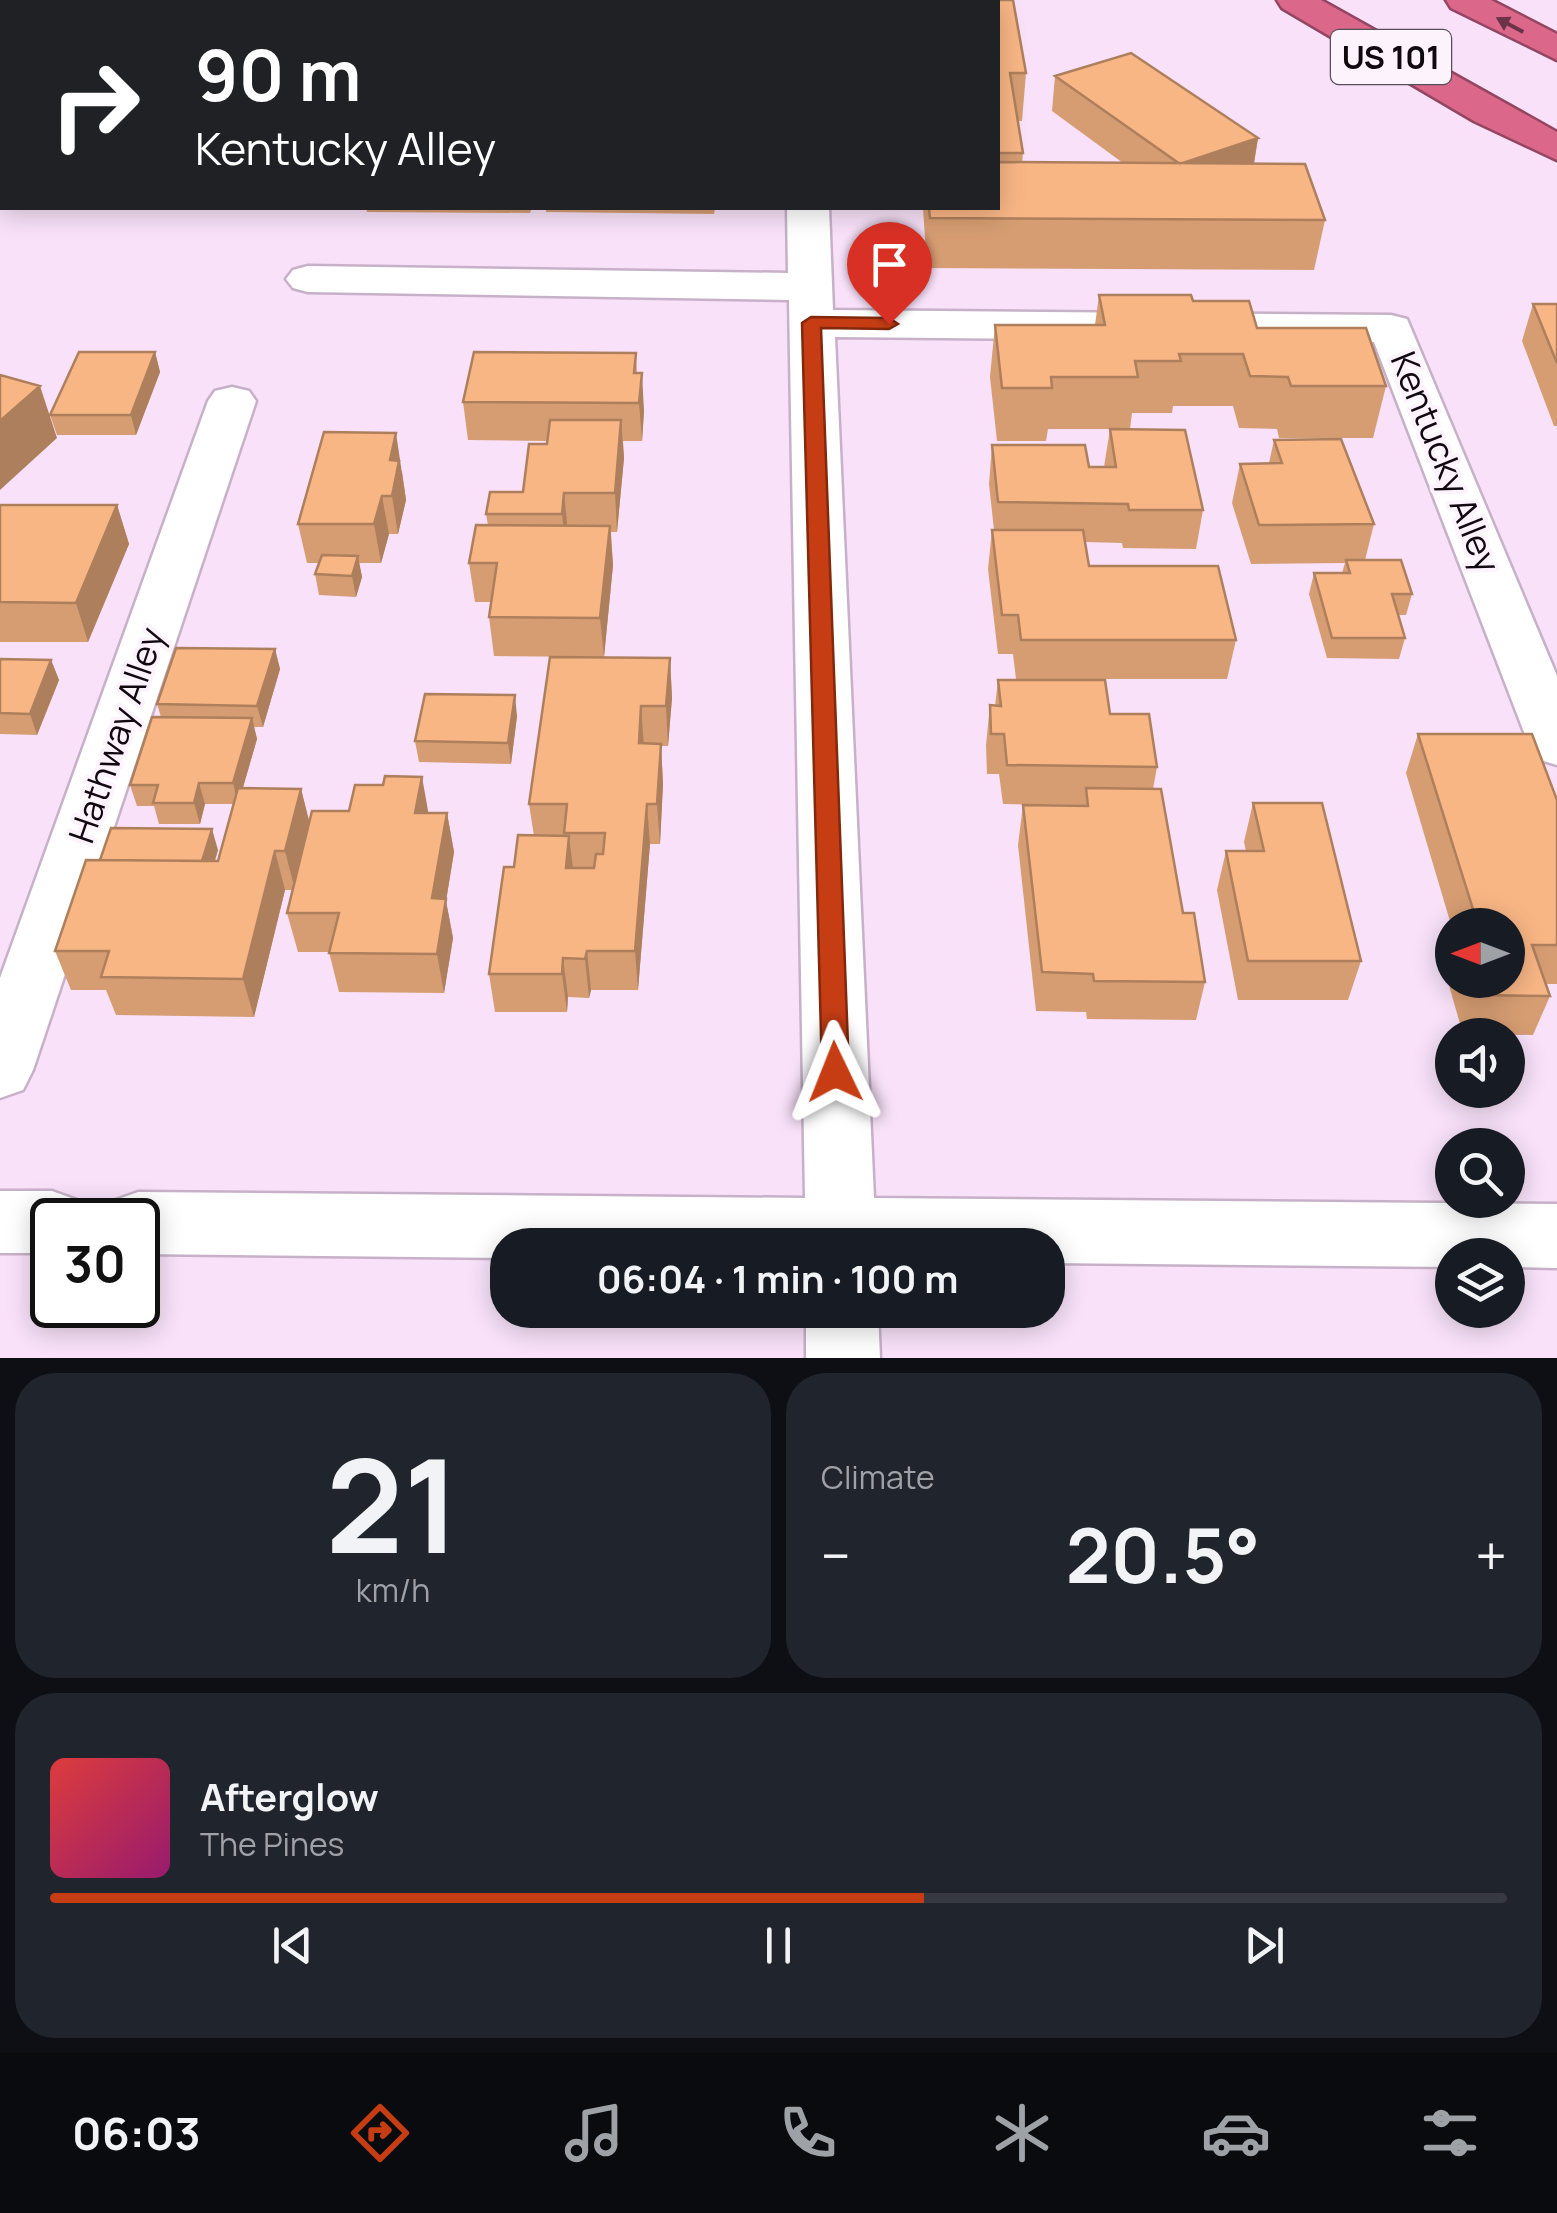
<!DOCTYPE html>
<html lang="en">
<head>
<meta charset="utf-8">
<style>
	:root { --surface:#171b24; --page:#20242c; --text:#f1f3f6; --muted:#9ea1a6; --line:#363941; --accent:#c63d14 }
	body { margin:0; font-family:Manrope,sans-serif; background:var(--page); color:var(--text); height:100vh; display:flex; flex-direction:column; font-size:38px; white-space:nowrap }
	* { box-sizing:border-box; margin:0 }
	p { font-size:32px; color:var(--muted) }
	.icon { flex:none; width:55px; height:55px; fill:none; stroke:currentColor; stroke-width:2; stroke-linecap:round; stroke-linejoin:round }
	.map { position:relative; height:1358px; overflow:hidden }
	.details { display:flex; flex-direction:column; gap:15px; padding:15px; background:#0d0f14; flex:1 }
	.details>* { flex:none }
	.top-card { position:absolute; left:0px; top:0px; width:1000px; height:210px; box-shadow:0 5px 25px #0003; background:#202124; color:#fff; overflow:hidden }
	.needle { width:65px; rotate:270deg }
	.controls { position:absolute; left:1435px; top:908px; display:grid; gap:20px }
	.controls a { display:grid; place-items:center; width:90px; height:90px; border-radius:50%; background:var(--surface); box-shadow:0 5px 25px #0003; font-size:50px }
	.speed { position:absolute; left:30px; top:1198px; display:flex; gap:20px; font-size:50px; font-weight:700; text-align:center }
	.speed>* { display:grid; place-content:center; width:130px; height:130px; border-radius:50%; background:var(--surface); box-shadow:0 5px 25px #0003; line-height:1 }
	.speed .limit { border:5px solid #111; border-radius:15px; background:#fff; color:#111 }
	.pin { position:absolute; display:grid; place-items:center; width:85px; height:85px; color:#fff; margin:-102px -42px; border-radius:50% 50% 50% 0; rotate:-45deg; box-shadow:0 0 10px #0007 }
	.pin .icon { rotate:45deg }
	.me { position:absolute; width:110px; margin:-55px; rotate:358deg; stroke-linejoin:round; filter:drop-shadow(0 0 8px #0008) }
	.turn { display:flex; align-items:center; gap:35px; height:210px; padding:0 30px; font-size:45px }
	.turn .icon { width:130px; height:130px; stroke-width:2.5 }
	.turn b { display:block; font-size:70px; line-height:85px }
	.big { font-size:75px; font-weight:700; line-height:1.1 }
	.details .tile { flex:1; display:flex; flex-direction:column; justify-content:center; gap:15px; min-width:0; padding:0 35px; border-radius:40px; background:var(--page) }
	.details .dial { align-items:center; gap:0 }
	.dial b { font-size:130px; line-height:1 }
	.song { display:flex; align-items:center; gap:30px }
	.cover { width:120px; height:120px; border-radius:15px; background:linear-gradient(135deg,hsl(0 70% 55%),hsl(320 70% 35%)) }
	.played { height:10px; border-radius:5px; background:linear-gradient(90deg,var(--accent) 60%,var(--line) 60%) }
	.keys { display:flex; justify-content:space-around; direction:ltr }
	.heat { display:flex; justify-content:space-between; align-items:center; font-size:55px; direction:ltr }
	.details .tiles { flex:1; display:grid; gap:15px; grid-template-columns:1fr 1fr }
	.tile:last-child { grid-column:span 2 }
	.trip { position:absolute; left:490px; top:1228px; width:575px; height:100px; border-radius:40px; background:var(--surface); box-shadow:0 5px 25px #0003; font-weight:700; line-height:100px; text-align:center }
	.tabs { display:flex; height:160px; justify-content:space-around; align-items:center; background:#090b0e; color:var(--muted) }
	.tabs .icon { width:70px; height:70px }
	.tabs .current { color:var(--accent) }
	.tabs b { font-size:45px; color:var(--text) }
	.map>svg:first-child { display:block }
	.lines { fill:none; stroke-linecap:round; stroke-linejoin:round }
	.minor-casing { stroke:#c7b1c8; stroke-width:5 }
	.highway-casing { stroke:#944660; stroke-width:5 }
	.minor { fill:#fff; fill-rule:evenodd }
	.highway { fill:#db678b; fill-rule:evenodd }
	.wall { fill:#d69d72 }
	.shaded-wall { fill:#ae7f5d }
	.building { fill:#f9b685; stroke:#ae7f5d; stroke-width:2.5 }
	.oneway { fill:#6b3347 }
	.route { fill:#c63d14; stroke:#81280d; stroke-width:2.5 }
	.labels { text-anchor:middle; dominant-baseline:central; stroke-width:8; stroke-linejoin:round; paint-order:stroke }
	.shield { fill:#fdf3fd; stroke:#574f57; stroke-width:2.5 }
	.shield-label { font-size:32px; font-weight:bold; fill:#100910 }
	.street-label { font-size:35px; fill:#100910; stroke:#fdf3fd }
</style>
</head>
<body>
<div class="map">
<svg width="1557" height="1358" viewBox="0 0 1557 1358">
	<rect width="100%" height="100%" fill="#f8e1f9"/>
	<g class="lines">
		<g class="minor-casing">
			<path id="minor" d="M787,208H829L833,310L1391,315L1407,319L1557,676V765L1537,759L1529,745L1374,342L835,337L874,1198L1557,1204V1268L1508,1267V1255H1452V1267L1048,1263V1245H508V1258L138,1254V1220H104L113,1201L138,1192L805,1198L789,300L308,292L293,288L286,279L293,270L308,266L788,273Z
				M232,387L249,391L256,401L33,1070L23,1090L0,1098V978L208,401L215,391Z
				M0,1191H52L77,1200L86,1220H52V1253H0Z
				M806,1310H878L880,1358H806Z"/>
		</g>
		<g class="highway-casing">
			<path id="highway" d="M1277,0H1321L1557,132V160L1474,121L1282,8Z
				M1446,0H1491L1557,34V60L1451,8Z"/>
		</g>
		<use href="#minor" class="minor"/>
		<use href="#highway" class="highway"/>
	</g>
	<path class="wall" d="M172,0H300L294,2H173Z
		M924,0H1013L1026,73L1022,121H1018L1023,153L1022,163H1123L1052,111L1055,76L1258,138L1254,164L1325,220L1314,270L927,268L923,208H998V2H924Z
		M366,208H532L530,213L367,212Z
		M546,208H715L714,214L546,212Z
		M1099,295L1193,301L1257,328L1386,386L1373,438H1279L1277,429L1239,428L1233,406H1173L1172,413H1132L1130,429H1048L1046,441H997L990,377L995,325H1095Z
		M1533,304H1557V426H1554L1522,341Z
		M155,352L160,372L136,435H57L50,415Z
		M636,353L637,373L644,411L642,441H623L624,458L617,532H611L613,565L604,657L494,656L489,617L491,602H475L469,563L488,525L486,514L523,492L547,441L468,440L463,402Z
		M1110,429L1203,510L1196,549L1123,548L1122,543L1085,542L1089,566L1236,640L1227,679H1016L1013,654H998L988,569L992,530H994L989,484L992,445L1089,467H1104Z
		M1274,440L1374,524L1365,560L1412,594L1406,615H1398L1405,638L1399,659L1327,658L1309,594L1314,573H1342L1345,563L1251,564L1232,503L1240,464L1269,463Z
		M402,471L406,500L398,534H389L381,563H359L362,577L356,597L319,595L315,574L319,563H307L298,524Z
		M0,505H117L129,544L88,642H0Z
		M275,649L280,669L263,727H254L257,739L243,788L301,789L309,822L447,813L454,852L446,901L453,938L444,993L339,992L329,952H298L287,913L293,890H285L254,1017L116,1015L106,990H71L55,951L100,860L218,850L215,861H218L234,804H205L200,824H159L154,806H137L130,785L161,717L157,704Z
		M670,658L672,698L668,746H661L663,784L660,844H650L638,990H591L589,998L568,997L567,1012H495L489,974L514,867L534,836L529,804Z
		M0,659L51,660L59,680L37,735L0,734Z
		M998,680L1110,714L1157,767L1153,789L1183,913L1205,982L1196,1020L1087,1019L1086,1012L1036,1011L1018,845L1023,805H1083L1003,804L999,774H987L986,745L990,705L995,706Z
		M517,716L511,764L419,762L415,741Z
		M1418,734L1557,800V984H1546L1550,996L1533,1035L1463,1034L1446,975L1452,957V980H1508V925H1452V928L1406,773Z
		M1253,803L1361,961L1348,1000H1238L1217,890L1226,851H1246L1244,842Z"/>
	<path class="shaded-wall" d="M220,0H300L294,2H215Z
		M1258,138L1252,174L1180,164Z
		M155,352L160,372L136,435L131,415Z
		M642,373L644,411L642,441L639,403Z
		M40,386L57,438L0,490V421Z
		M621,420L624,458L617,532L615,493Z
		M396,433L406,500L398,534L392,496L390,460Z
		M564,493L568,532L566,553L562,514Z
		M382,496L389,534L381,563L374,524Z
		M117,505L129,544L88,642L76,603Z
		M610,526L613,565L604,657L600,618Z
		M358,556L362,577L356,597L352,576Z
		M275,649L280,669L263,727L257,706Z
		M670,658L672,698L668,746L666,706Z
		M51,660L59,680L37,735L30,714Z
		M515,695L517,716L511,764L508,743Z
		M641,706L644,746L639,743Z
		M252,718L257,739L238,804L233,783Z
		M661,744L663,784L660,844L657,804Z
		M422,777L429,816L415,813Z
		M199,783L205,804L200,824L194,803Z
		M301,789L311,828L295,890L285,851Z
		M647,804L650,844L638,990L635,951Z
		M447,813L454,852L446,901L453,938L444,993L437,954L432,898Z
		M212,829L218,850L206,888L200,867Z
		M569,836L574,876L566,868Z
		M275,851L285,890L254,1017L243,979Z
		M587,951L591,990L589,998L585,959Z
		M563,958L568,997L567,1012L562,974Z"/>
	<path class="building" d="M930,0H1013L1026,73H1010L1023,153H998V2H930Z
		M1131,53L1258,138L1180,164L1055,76Z
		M998,162L1305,164L1325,220L930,218L929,208H998Z
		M1099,295H1191L1193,301H1249L1257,328H1366L1386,386H1291L1288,377L1250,376L1243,354H1179L1181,361H1135L1138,377H1051L1052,388H1002L995,325H1105Z
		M1533,304H1557V363Z
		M79,352H155L131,415H50Z
		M474,352L636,353L634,373H642L639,403L463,402Z
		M0,375L40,386L0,421Z
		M550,420H621L615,493H564L562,514H486L490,492H523L529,444H547Z
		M1110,429L1185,430L1203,510H1129L1128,504L998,502L992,445H1085L1089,467H1116Z
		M324,432L396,433L390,460L399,461L392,496H382L374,524H298Z
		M1341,439L1374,524L1259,525L1240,464L1282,463L1274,440Z
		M0,505H117L76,603L0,602Z
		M476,525L610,526L600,618L489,617L497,563H469Z
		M992,530H1083L1089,566H1218L1236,640H1021L1018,615H1002Z
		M322,555L358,556L352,576L315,574Z
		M1346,560H1401L1412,594H1392L1405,638H1332L1314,573H1350Z
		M176,648L275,649L257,706L157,704Z
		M550,657L670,658L666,706H641L639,743L661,744L657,804H647L635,951H587L585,959L563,958L562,974H489L504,867H514L518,835L569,836L566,868H594L596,854H603L605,833H564L567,804H529Z
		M0,659L51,660L30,714L0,713Z
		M998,680H1105L1110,714H1149L1157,767L1007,765L1004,734H991L990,705L1001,706Z
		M425,694L515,695L508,743L415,741Z
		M152,717L252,718L233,783H199L194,803H153L158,785H130Z
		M1418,734H1532L1557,800V945H1532L1550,996L1479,995L1474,980H1508V925H1478Z
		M385,776L422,777L415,813H447L432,898L446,899L437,954L329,953L339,913H287L312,811H349L355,785H383Z
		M238,788L301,789L285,851H275L243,979L101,977L109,951H55L86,860L218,861Z
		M1086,788L1161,789L1183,913H1194L1205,982L1094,981L1093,974L1042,972L1023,805L1088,806Z
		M1253,803H1322L1361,961H1248L1226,851H1264Z
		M111,828L212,829L202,861L100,860Z"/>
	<defs><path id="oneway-solid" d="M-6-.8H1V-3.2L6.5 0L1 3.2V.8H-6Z" transform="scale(2.5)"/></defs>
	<use class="oneway" href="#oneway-solid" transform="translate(1510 25) rotate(-152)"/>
	<path class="route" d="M811,317L889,318L898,324L889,329L821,328L849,1072L845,1080L835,1083L826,1080L822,1072L802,323Z"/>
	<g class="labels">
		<rect class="shield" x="1331" y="30" width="120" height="54" rx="8"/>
		<g class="shield-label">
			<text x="1391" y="57">US 101</text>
		</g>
		<g class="street-label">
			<text transform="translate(1446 462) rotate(68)">Kentucky Alley</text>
			<text transform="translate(116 735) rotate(-71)">Hathway Alley</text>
		</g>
	</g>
</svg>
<div class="controls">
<a><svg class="needle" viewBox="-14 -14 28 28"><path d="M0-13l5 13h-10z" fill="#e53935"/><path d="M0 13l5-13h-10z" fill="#9ea1a6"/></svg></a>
<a><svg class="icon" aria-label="sound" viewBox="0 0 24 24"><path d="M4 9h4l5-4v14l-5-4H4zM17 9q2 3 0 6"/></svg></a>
<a><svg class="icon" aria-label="search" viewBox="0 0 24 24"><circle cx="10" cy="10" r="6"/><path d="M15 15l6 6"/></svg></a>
<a><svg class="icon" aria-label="layers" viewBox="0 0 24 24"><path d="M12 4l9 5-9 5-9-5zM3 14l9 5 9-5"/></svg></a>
</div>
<div class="speed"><div class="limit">30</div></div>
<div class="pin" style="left:889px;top:324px;background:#d93025"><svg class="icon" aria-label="arrive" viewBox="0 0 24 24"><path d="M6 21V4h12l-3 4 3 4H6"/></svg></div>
<svg class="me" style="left:835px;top:1072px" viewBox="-20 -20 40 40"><path d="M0-17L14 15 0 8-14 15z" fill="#c63d14" stroke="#fff" stroke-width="4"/></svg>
<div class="trip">06:04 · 1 min · 100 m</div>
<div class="top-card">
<div class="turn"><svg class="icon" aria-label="right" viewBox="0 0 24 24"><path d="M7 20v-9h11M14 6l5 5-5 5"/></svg><div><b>90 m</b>Kentucky Alley</div></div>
</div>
</div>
<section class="details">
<div class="tiles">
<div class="tile dial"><b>21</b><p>km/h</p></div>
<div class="tile"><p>Climate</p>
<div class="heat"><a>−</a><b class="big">20.5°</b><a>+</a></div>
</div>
<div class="tile">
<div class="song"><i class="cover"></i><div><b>Afterglow</b><p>The Pines</p></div></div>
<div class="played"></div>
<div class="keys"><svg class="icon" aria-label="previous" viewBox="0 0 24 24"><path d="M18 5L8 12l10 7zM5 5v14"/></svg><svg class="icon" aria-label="pause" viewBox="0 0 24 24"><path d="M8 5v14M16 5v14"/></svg><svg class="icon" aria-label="next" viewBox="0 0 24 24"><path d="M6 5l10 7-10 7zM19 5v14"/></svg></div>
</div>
</div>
</section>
<nav class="tabs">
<b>06:03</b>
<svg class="icon current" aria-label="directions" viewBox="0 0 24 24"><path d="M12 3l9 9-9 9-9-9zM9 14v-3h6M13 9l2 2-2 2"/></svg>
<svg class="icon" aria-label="music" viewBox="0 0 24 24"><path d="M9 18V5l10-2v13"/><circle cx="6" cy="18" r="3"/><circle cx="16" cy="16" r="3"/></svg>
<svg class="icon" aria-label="phone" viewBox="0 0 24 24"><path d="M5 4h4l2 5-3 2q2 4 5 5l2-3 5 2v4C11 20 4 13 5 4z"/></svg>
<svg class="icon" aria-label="climate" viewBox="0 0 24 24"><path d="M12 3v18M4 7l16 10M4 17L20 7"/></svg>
<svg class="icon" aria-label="car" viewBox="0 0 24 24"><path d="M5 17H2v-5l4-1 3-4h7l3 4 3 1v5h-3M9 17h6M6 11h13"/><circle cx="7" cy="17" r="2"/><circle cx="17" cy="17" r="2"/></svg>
<svg class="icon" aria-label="filters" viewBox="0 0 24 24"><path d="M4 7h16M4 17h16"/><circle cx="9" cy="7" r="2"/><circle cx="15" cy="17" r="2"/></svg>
</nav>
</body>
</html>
